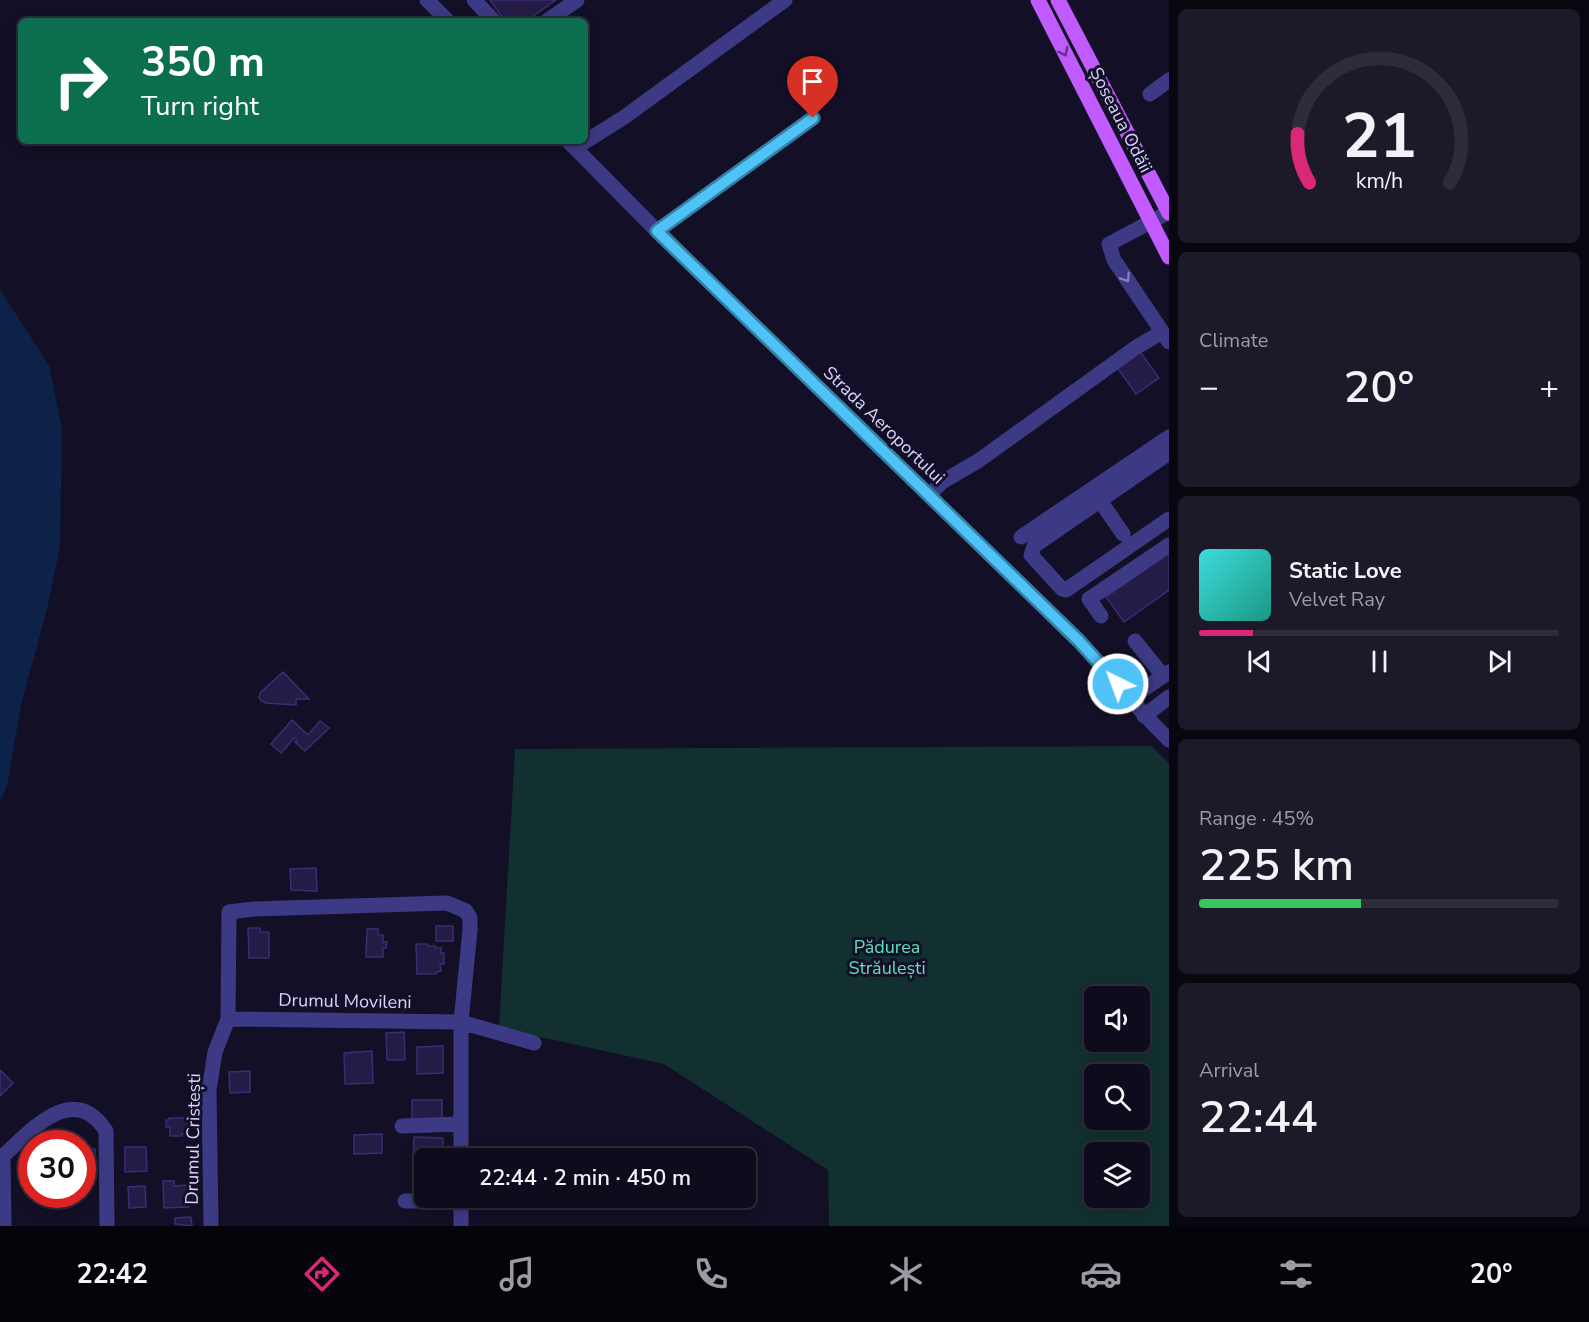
<!DOCTYPE html>
<html lang="en">
<head>
<meta charset="utf-8">
<style>
	:root { --surface:#0e0b1c; --page:#1c1929; --text:#f1f3f6; --muted:#9b9ba3; --line:#2e2b3b; --accent:#db2777 }
	body { margin:0; font-family:"Nunito Sans",sans-serif; background:var(--page); color:var(--text); height:100vh; display:flex; flex-direction:column; font-size:22px; white-space:nowrap }
	* { box-sizing:border-box; margin:0 }
	p { font-size:20px; color:var(--muted) }
	.icon { flex:none; width:33px; height:33px; fill:none; stroke:currentColor; stroke-width:2; stroke-linecap:round; stroke-linejoin:round }
	.map { position:relative; flex:1; overflow:hidden }
	.side { display:flex; flex-direction:column; gap:9px; padding:9px; background:#08060f; width:420px }
	.side>* { flex:none }
	.banner { position:absolute; left:18px; top:18px; width:570px; height:126px; border-radius:9px; box-shadow:0 3px 15px #0003,0 0 0 2px var(--line); background:#0b6e4f; color:#fff; overflow:hidden }
	.controls { position:absolute; left:1084px; top:986px; display:grid; gap:12px }
	.controls a { display:grid; place-items:center; width:66px; height:66px; border-radius:9px; background:var(--surface); box-shadow:0 3px 15px #0003,0 0 0 2px var(--line); font-size:30px }
	.speed { position:absolute; left:18px; top:1130px; display:flex; gap:12px; font-size:30px; font-weight:700; text-align:center }
	.speed>* { display:grid; place-content:center; width:78px; height:78px; border-radius:50%; background:var(--surface); box-shadow:0 3px 15px #0003,0 0 0 2px var(--line); line-height:1 }
	.speed .limit { border:9px solid #d22; background:#fff; color:#111 }
	.pin { position:absolute; display:grid; place-items:center; width:51px; height:51px; color:#fff; margin:-62px -26px; border-radius:50% 50% 50% 0; rotate:-45deg; box-shadow:0 0 6px #0007 }
	.pin .icon { rotate:45deg }
	.me { position:absolute; width:66px; margin:-33px; rotate:318deg; stroke-linejoin:round; filter:drop-shadow(0 0 4px #0008) }
	.turn { display:flex; align-items:center; gap:21px; height:126px; padding:0 24px; font-size:27px }
	.turn .icon { width:78px; height:78px; stroke-width:2.5 }
	.turn b { display:block; font-size:42px; line-height:51px }
	.big { font-size:45px; font-weight:600; line-height:1.1 }
	.side .card { flex:1; display:flex; flex-direction:column; justify-content:center; gap:9px; min-width:0; padding:0 21px; border-radius:9px; background:var(--page) }
	.side .dial { align-items:center; gap:0 }
	.dial svg { height:156px; overflow:visible; fill:none; stroke:var(--line); stroke-width:7; stroke-linecap:round; text-anchor:middle }
	.dial text { fill:var(--text); stroke:none }
	.song { display:flex; align-items:center; gap:18px }
	.cover { width:72px; height:72px; border-radius:9px; background:linear-gradient(135deg,hsl(180 70% 55%),hsl(170 70% 35%)) }
	.played { height:6px; border-radius:3px; background:linear-gradient(90deg,var(--accent) 15%,var(--line) 15%) }
	.keys { display:flex; justify-content:space-around; direction:ltr }
	.heat { display:flex; justify-content:space-between; align-items:center; font-size:33px; direction:ltr }
	.charge { height:9px; border-radius:4px; background:linear-gradient(90deg,#34c759 45%,var(--line) 0) }
	.trip { position:absolute; left:414px; top:1148px; width:342px; height:60px; border-radius:9px; background:var(--surface); box-shadow:0 3px 15px #0003,0 0 0 2px var(--line); font-weight:600; line-height:60px; text-align:center }
	.menu { display:flex; height:96px; justify-content:space-around; align-items:center; background:#06040b; color:var(--muted) }
	.menu .icon { width:42px; height:42px }
	.menu .current { color:var(--accent) }
	.menu b { font-size:27px; color:var(--text) }
	main { display:flex; flex:1; min-height:0 }
	.map>svg:first-child { display:block }
	.green { fill:#12302f; fill-rule:evenodd }
	.water { fill:#0c2248 }
	.building { fill:#241b47; stroke:#3b2d73; stroke-width:1.5 }
	.lines { fill:none; stroke-linecap:round; stroke-linejoin:round }
	.minor { stroke:#3d3a85; stroke-width:15 }
	.major-bridge { stroke:#c25bff; stroke-width:15 }
	.oneway { stroke:#623188 }
	.oneway2 { stroke:#837fbc }
	.route-casing { stroke:#337fa1; stroke-width:15 }
	.route { stroke:#4fc3f7; stroke-width:10 }
	.labels { text-anchor:middle; dominant-baseline:central; stroke-width:6; stroke-linejoin:round; paint-order:stroke }
	.street-label { font-size:18px; fill:#d9d4ff; stroke:#130f26 }
	.park-label { font-size:18px; fill:#5fe0c0; stroke:#130f26 }
</style>
</head>
<body>
<main>
<div class="map">
<svg width="1169" height="1226" viewBox="0 0 1169 1226">
	<rect width="100%" height="100%" fill="#130f26"/>
	<path class="green" d="M1151,746L1169,763V1226H829L828,1170L664,1064L499,1028L515,749ZM1095,996H1140V1041H1095ZM1095,1074H1140V1119H1095ZM1095,1152H1140V1197H1095Z"/>
	<path class="water" d="M0,290L49,365L62,429L60,547L47,609L21,705L7,786L0,801Z"/>
	<path class="building" d="M490,0H556L526,21H505Z
		M1139,350L1159,378L1136,394L1116,366Z
		M1169,553V590L1124,622L1106,597Z
		M283,672L309,699H296V705L266,703L261,701L259,697L261,692Z
		M292,720L308,735L320,721L329,728L305,751L295,742L297,740L294,738L281,753L271,744Z
		M316,868L317,891L291,890L290,869Z
		M436,926H453V941H436Z
		M248,928H260V932H269V958H249Z
		M367,929H378V935H383V942H387L386,948H383V957H366Z
		M416,944H427L428,946H435V948H441V953H444V964H440L441,971L436,972V974H417Z
		M404,1032L405,1060H387L386,1033Z
		M443,1046V1073L417,1074V1047Z
		M372,1051L373,1083L345,1084L344,1053Z
		M0,1070L13,1083L0,1096Z
		M250,1071V1092L230,1093L229,1072Z
		M412,1100H442V1122H412Z
		M169,1118H189V1133L182,1134V1136H170V1127H166V1120H169Z
		M382,1134V1153L354,1154V1135Z
		M414,1137L443,1138L442,1158H424V1161H413Z
		M125,1147H146L147,1171L125,1172Z
		M82,1149H95L96,1175L82,1176Z
		M30,1162L32,1185H20V1174Z
		M163,1181H174V1186L189,1185V1207L164,1208Z
		M145,1186L146,1207L129,1208L128,1187Z
		M191,1217L192,1226L175,1224V1218Z"/>
	<g class="lines">
		<path class="minor" d="M427,0L448,21
			M474,0L494,21
			M547,21L577,0
			M1150,94L1169,80
			M568,141L657,231L1079,641C1109,674 1137,709 1169,740
			M575,148L623,118L785,0
			M1169,212L1109,244L1114,260L1169,342
			M657,231L813,118
			M1169,453L1034,546L1031,555L1062,589L1066,590L1169,519
			M929,495L942,482L978,461L1135,348L1162,332
			M1099,499L1123,534
			M1021,537L1169,437
			M1101,616L1089,599L1169,545
			M1135,641L1163,676L1169,672
			M1131,698L1163,676
			M1144,716L1169,697
			M228,1019L461,1022L534,1043
			M402,1126L461,1124
			M461,1197V1226
			M405,1201H461
			M4,1226L3,1156C32,1130 73,1081 106,1131L107,1226
			M211,1226L209,1090L215,1052L228,1019L229,912L254,909L447,903L466,911L470,918V930L461,1022V1158"/>
		<path class="major-bridge" d="M1038,0L1169,257
			M1058,0L1169,213"/>
	</g>
	<defs><path id="oneway-chevron" d="M-2-3.5L2.5 0L-2 3.5" fill="none" stroke-width="1.6" stroke-linecap="round" stroke-linejoin="round" transform="scale(1.5)"/></defs>
	<use class="oneway" href="#oneway-chevron" transform="translate(1064 52) rotate(63)"/>
	<use class="oneway2" href="#oneway-chevron" transform="translate(1126 278) rotate(57)"/>
	<g class="lines">
		<g class="route-casing">
			<path id="route" d="M813,118L657,231L1079,641L1118,684"/>
		</g>
		<use href="#route" class="route"/>
	</g>
	<g class="labels">
		<g class="street-label">
			<text transform="translate(1121 120) rotate(63)">Șoseaua Odăii</text>
			<text transform="translate(884 425) rotate(44)">Strada Aeroportului</text>
			<text transform="translate(345 1001) rotate(1)">Drumul Movileni</text>
			<text transform="translate(193 1139) rotate(-89)">Drumul Cristești</text>
		</g>
		<g class="park-label">
			<text x="887" y="947">Pădurea<tspan x="887" dy="21">Străulești</tspan></text>
		</g>
	</g>
</svg>
<div class="controls">
<a><svg class="icon" aria-label="sound" viewBox="0 0 24 24"><path d="M4 9h4l5-4v14l-5-4H4zM17 9q2 3 0 6"/></svg></a>
<a><svg class="icon" aria-label="search" viewBox="0 0 24 24"><circle cx="10" cy="10" r="6"/><path d="M15 15l6 6"/></svg></a>
<a><svg class="icon" aria-label="layers" viewBox="0 0 24 24"><path d="M12 4l9 5-9 5-9-5zM3 14l9 5 9-5"/></svg></a>
</div>
<div class="speed"><div class="limit">30</div></div>
<div class="pin" style="left:813px;top:118px;background:#d93025"><svg class="icon" aria-label="arrive" viewBox="0 0 24 24"><path d="M6 21V4h12l-3 4 3 4H6"/></svg></div>
<svg class="me" style="left:1118px;top:684px" viewBox="-20 -20 40 40"><circle r="17" fill="#4fc3f7" stroke="#fff" stroke-width="3"/><path d="M0-11L8 9 0 5-8 9z" fill="#fff"/></svg>
<div class="trip">22:44 · 2 min · 450 m</div>
<div class="banner">
<div class="turn"><svg class="icon" aria-label="right" viewBox="0 0 24 24"><path d="M7 20v-9h11M14 6l5 5-5 5"/></svg><div><b>350 m</b>Turn right</div></div>
</div>
</div>
<section class="side">
<div class="card dial"><svg viewBox="0 0 100 80">
<path d="M14 69A42 42 0 1 1 86 69"/>
<path d="M14 69A42 42 0 0 1 8 44" stroke="#db2777"/>
<text x="50" y="56" font-size="32" font-weight="700">21</text>
<text x="50" y="72" font-size="11">km/h</text>
</svg></div>
<div class="card"><p>Climate</p>
<div class="heat"><a>−</a><b class="big">20°</b><a>+</a></div>
</div>
<div class="card">
<div class="song"><i class="cover"></i><div><b>Static Love</b><p>Velvet Ray</p></div></div>
<div class="played"></div>
<div class="keys"><svg class="icon" aria-label="previous" viewBox="0 0 24 24"><path d="M18 5L8 12l10 7zM5 5v14"/></svg><svg class="icon" aria-label="pause" viewBox="0 0 24 24"><path d="M8 5v14M16 5v14"/></svg><svg class="icon" aria-label="next" viewBox="0 0 24 24"><path d="M6 5l10 7-10 7zM19 5v14"/></svg></div>
</div>
<div class="card"><p>Range · 45%</p><b class="big">225 km</b><div class="charge"></div></div>
<div class="card"><p>Arrival</p><b class="big">22:44</b></div>
</section>
</main>
<nav class="menu">
<b>22:42</b>
<svg class="icon current" aria-label="directions" viewBox="0 0 24 24"><path d="M12 3l9 9-9 9-9-9zM9 14v-3h6M13 9l2 2-2 2"/></svg>
<svg class="icon" aria-label="music" viewBox="0 0 24 24"><path d="M9 18V5l10-2v13"/><circle cx="6" cy="18" r="3"/><circle cx="16" cy="16" r="3"/></svg>
<svg class="icon" aria-label="phone" viewBox="0 0 24 24"><path d="M5 4h4l2 5-3 2q2 4 5 5l2-3 5 2v4C11 20 4 13 5 4z"/></svg>
<svg class="icon" aria-label="climate" viewBox="0 0 24 24"><path d="M12 3v18M4 7l16 10M4 17L20 7"/></svg>
<svg class="icon" aria-label="car" viewBox="0 0 24 24"><path d="M5 17H2v-5l4-1 3-4h7l3 4 3 1v5h-3M9 17h6M6 11h13"/><circle cx="7" cy="17" r="2"/><circle cx="17" cy="17" r="2"/></svg>
<svg class="icon" aria-label="filters" viewBox="0 0 24 24"><path d="M4 7h16M4 17h16"/><circle cx="9" cy="7" r="2"/><circle cx="15" cy="17" r="2"/></svg>
<b>20°</b>
</nav>
</body>
</html>
